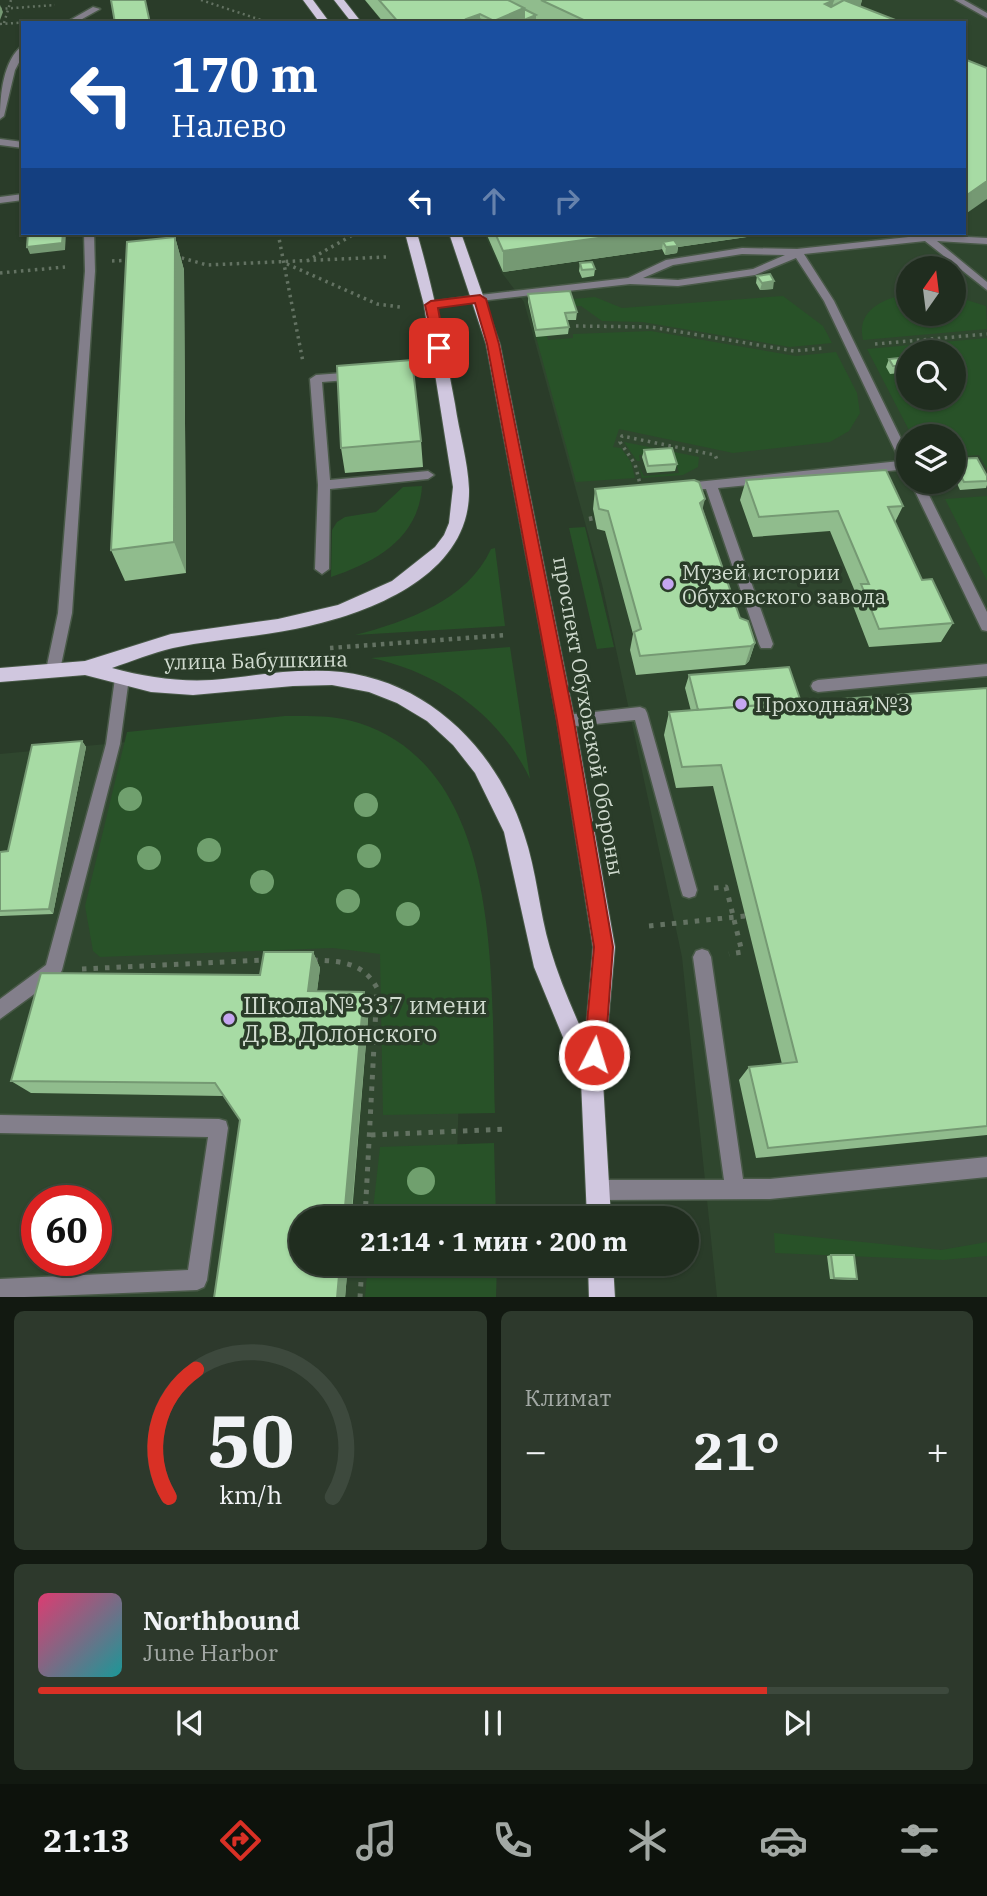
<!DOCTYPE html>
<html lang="ru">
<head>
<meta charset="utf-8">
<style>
	:root { --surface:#202d1f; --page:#2d392c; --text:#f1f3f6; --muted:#a2a8a4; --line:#3d493d; --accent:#d93025 }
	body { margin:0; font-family:"IBM Plex Serif",serif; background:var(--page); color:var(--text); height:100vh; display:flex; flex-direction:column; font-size:26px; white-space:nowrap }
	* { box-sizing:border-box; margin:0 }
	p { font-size:23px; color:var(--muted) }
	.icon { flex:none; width:38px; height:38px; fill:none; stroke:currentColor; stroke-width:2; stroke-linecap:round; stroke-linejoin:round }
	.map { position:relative; height:1297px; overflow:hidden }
	.drawer { display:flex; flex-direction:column; gap:14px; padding:14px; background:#121911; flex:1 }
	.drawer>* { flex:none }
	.hud { position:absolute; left:21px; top:21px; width:945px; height:214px; border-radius:0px; box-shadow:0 2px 5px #0004,0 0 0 2px var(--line); background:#1a4fa0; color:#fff; overflow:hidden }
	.needle { width:46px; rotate:14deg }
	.tools { position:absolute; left:896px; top:256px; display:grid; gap:14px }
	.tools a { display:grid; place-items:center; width:70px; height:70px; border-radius:50%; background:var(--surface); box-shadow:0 2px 5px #0004,0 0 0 2px var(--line); font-size:35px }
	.speed { position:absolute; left:21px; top:1185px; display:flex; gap:14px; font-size:35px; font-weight:700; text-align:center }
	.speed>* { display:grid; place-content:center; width:91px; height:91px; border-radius:50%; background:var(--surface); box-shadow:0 2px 5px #0004,0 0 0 2px var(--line); line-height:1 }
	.speed .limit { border:10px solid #d22; background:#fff; color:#111 }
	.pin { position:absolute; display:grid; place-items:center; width:60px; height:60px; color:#fff; margin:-30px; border-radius:14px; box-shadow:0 4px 10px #0006 }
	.me { position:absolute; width:77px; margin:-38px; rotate:5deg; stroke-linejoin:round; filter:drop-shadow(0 0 5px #0008) }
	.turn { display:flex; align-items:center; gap:24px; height:147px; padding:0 35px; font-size:32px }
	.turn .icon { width:91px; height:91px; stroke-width:2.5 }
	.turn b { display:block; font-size:49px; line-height:60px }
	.lanes { display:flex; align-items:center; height:66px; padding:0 35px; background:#0003; justify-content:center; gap:35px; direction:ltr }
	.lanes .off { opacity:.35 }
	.big { font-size:52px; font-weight:700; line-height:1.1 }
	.drawer .card { flex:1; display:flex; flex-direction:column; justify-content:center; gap:10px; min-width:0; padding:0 24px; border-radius:10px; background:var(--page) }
	.drawer .dial { align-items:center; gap:0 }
	.dial svg { height:182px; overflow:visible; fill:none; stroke:var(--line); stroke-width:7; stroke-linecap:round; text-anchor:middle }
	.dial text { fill:var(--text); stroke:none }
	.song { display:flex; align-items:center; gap:21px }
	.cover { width:84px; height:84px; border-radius:10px; background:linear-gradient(135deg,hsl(340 70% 55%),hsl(180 70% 35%)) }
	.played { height:7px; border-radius:4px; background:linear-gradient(90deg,var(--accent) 80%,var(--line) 80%) }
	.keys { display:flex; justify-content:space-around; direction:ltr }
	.heat { display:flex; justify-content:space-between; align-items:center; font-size:38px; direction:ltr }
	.drawer .tiles { flex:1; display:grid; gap:14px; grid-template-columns:1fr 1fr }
	.card:last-child { grid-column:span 2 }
	.trip { position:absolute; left:289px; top:1206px; width:410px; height:70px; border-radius:35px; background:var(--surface); box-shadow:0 2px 5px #0004,0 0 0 2px var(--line); font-weight:700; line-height:70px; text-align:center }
	.tabs { display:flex; height:112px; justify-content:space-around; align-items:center; background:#0d120c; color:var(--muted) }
	.tabs .icon { width:49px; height:49px }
	.tabs .current { color:var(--accent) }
	.tabs b { font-size:32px; color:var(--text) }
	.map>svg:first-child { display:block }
	.built { fill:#2f462e; fill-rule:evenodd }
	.green { fill:#285228; fill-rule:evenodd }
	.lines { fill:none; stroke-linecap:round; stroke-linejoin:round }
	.service-casing { stroke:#485947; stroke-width:3 }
	.minor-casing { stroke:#485947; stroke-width:3 }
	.primary-casing { stroke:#485947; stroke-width:2 }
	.path-far3 { stroke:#637262; stroke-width:2.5; stroke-dasharray:2 3.5; stroke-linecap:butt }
	.path-far2 { stroke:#637262; stroke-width:3.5; stroke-dasharray:2.5 4.5; stroke-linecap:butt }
	.path-far1 { stroke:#637262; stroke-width:4.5; stroke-dasharray:3.5 5; stroke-linecap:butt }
	.path { stroke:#637262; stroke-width:5; stroke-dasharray:4.5 7; stroke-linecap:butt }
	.service { fill:#837f8b; fill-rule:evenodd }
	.minor { fill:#837f8b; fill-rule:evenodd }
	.primary { fill:#d0c7df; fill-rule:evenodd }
	.tree { fill:#70a06e }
	.wall { fill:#90bc8d }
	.shaded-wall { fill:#759973 }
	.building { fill:#a7dba4; stroke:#759973; stroke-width:2 }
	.route { fill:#d93025; stroke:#8d1f18; stroke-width:2 }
	.poi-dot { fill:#c5a6f0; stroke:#2a3c29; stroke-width:2.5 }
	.labels { text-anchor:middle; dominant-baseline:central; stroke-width:7; stroke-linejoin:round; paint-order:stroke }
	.poi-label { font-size:21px; fill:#d0dbcf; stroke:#2a3c29; text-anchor:start }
	.street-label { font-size:21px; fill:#d0dbcf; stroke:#2a3c29 }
	.near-poi-label { font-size:24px; fill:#d0dbcf; stroke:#2a3c29; text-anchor:start }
</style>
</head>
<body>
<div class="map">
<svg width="987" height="1298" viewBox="0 0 987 1298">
	<rect width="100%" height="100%" fill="#2a3c29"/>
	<path class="built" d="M364,0H987V1297H717L682,957L602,584L524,302L502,273L484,233H964V23H383ZM908,268H954V313H908ZM908,352H954V397H908ZM908,436H954V481H908Z
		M213,734L426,822L459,1094L455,1218H301V1264H452L450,1297H0V754ZM37,1200H96V1260H37Z"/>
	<path class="green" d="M907,294L908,313H954V296L986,306L987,329L863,340C856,310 883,299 907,294Z
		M783,296L823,326L832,343L790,347L642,322L602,321L581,306H574L572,299L595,297L622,308Z
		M651,331L796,356L836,352L857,393L860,413L849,431L830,442L733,453L619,429L613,447L621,448L631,462L635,478L576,482L536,337L547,336L548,340L573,338V334Z
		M987,338V469L979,455L954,457V436H912L867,349ZM908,352H954V397H908Z
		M624,442L699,457L698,467L683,475L642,478L639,466L644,476L679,473L673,453L639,455L640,461H637Z
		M422,486C419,538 376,562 331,577L332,530L337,522L345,517L376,512L403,487Z
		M987,496V581L945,499Z
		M585,527L614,647L597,649L569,528Z
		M495,548L505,626L355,635C406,622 468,600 491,549Z
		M510,647L530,779C500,715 439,672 371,658Z
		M285,716C309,716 335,715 359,723C508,771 490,990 495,1113L383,1115L380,954L333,948L100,957L93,951L85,906L127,732Z
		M494,1143L496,1218H372L380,1147Z
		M774,1233L941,1250L987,1242V1256L943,1260L775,1253Z
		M368,1264H497L496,1297H365Z"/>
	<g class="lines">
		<g class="service-casing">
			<path id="service" d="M955,0H964L987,13V18Z
				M93,7L100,9L75,23H65Z
				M23,45V55L15,70L4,116L0,119C0,95 3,60 23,45Z
				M0,139L23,142V148L0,145Z
				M23,194V200L0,203V197Z
				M84,233H94L95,271L72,613L60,670L58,674H48L46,670L58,613L85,271Z
				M927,235L987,238V244L937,241L987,282V290L925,241L804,254L834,301L908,453V469L718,488L773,644L771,648H761L759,644L706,489L677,490L675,487L677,484L900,461L824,301L796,258L755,275L678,286L630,284L480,301L475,298L480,295L628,278L666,260L742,248L797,249ZM742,254L785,255L753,269L678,280L643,278L673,265Z
				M443,364L449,368L447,371L394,376L388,372L394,368Z
				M356,372L362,376L360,379L322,382L330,480L428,471L434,475L428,479L330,489L329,569L322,574L315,569L318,485L310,379L316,375Z
				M910,481H922L987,612V631L982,630L980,626Z
				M987,664V676L818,692L813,690L811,686L813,682L818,680Z
				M122,672L127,674L129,678L120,744L62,970L59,976L0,1019V999L46,965L106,744L115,678L117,674Z
				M640,707L645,709L647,713L697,890L695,896L689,898L683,896L681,890L635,720L566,727L561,725L559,721L561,717L566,715Z
				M702,949L708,951L711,957L743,1179H770L987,1157V1177L770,1199L598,1200L591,1197L588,1190L591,1183L598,1180H724L693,957L696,951Z
				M0,1115L219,1119L226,1121L228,1128L207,1280L204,1287L197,1290L0,1298V1279L188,1270L208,1137L0,1133Z"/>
		</g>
		<g class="minor-casing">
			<path id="minor" d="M480,295L484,296V300L431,308L426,305L431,302Z"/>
		</g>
		<g class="primary-casing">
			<path id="primary" d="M303,0H313L330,23H320Z
				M334,0H344L362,23H352Z
				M405,233H417C434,291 444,345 455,404C459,432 468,461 469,489C471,572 378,610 309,626C264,637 218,638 173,648C152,653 132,661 112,668C145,677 178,682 212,680C251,677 289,668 329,671C424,676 496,747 524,834C537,872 539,911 550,948C559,979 572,1008 585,1038L593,947L557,721L486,344L449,233H461L500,344L575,721L615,947L603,1082L611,1218H587L581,1081L534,967L504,832L475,773L453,745L427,721L397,703L369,692L332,685L293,686L193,695L151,692L85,675L0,682V668L85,661L171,634L278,619L338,605L392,581L435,547L444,535L449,523L453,487L424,305Z
				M588,1264H613L615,1298H589Z"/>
		</g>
		<path class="path-far3" d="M201,0L270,23
			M0,9L55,5
			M4,23L11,0
			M0,24L48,21"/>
		<path class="path-far2" d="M278,233L303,362
			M175,256L207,265L386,257
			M112,261L131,260
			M307,261L356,233
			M287,264L377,304L400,307
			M0,273L65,267
			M576,326L651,327L794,351L825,348
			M875,344L987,334
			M641,488L635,464L620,442L622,436L715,455L718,462"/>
		<path class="path-far1" d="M640,486L641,490
			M589,519L594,518
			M330,648L508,635"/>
		<path class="path" d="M714,888L726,887L742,952L729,954
			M649,926L745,916
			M313,960C340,961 363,962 377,988L365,1218
			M82,969L265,960
			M371,1135L506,1129
			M360,1298L362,1264"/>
		<use href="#service" class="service"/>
		<use href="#minor" class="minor"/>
		<use href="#primary" class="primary"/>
	</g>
	<g class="tree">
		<circle cx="130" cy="799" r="12"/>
		<circle cx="366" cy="805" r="12"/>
		<circle cx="209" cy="850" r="12"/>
		<circle cx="369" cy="856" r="12"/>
		<circle cx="149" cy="858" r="12"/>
		<circle cx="262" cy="882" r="12"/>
		<circle cx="348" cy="901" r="12"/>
		<circle cx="408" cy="914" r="12"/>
		<circle cx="421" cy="1181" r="14"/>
	</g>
	<path class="wall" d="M365,0H862L860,6L903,23H538L536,22L533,23H384Z
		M486,233H774L678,247L677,253L665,255L662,249L503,272Z
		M175,237L184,270L186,573L125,581L111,550Z
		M580,263L595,269L594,276L582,278L579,271Z
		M757,276L773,289L760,290L756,283Z
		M528,294L577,312L576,320H567L569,327L568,334L536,337L528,302Z
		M889,359L903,366L900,373L890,374L886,367Z
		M421,441L423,467L345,473L341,448Z
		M644,450L677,464L675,471L647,473L642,457Z
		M954,459L987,476V485L986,488L960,490L954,477Z
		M746,480L903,506L895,522L922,580L953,623L941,642L869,647L852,603L856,594L830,531L753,537L740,500Z
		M595,489L703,510L740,618L755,643L749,661L745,665L636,675L630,650L633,634L605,531L597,529L593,509Z
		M689,675L801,702L987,688V1135L756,1158L739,1080L749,1067L782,1064L713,786L676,788L664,735L669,712L691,711L685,688Z
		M82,741L86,747L53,914L0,916V852L8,851Z
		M313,952L320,968L317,991L364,992L369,1007L345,1298H214L240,1120L223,1096L31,1093L11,1081Z
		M831,1255L857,1279L852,1280L830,1279L827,1256Z"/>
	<path class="shaded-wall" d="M834,0L828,23L825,4Z
		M846,0H862L859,12L841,21Z
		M0,5L3,12L0,20Z
		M524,8V23H494V21Z
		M480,14V23H466V19Z
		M536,15V22L533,23H524V20Z
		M987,181V199L964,215V201L967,195Z
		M63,233H66L65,250L30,254L27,247Z
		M635,233H774L678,247L677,253L665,255L666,247L663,242L662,249L503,272V251Z
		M175,237L184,270L186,573L174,542Z
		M774,281L773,289L760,290L762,283Z
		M705,499L700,519V503Z
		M755,643L749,661L745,665L751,646Z
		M82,741L86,747L53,914L49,909Z
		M313,952L320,968L315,1006L308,991Z
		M364,992L369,1007L351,1218H344Z
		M340,1264H348L345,1298H337Z"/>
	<path class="building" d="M111,0H145L150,23H115Z
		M379,0H508L524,8L494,21L480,14L466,19L468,23H399Z
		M541,0H834L825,4L831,7L844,0L903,23H590Z
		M524,9L536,15L524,20Z
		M514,18L524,23H503Z
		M480,19L487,23H471Z
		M964,59L987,68V181L967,195L964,193Z
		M28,233H63L62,243L27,247Z
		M495,233H635L503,251Z
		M175,237L174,542L111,550L127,242Z
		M674,240L678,246L666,247L663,242Z
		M592,262L595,269L582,270L580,263Z
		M770,274L774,281L762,283L757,276Z
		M570,291L577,312L565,313L569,327L536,330L528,294Z
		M899,358L903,366H893L889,359Z
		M412,360L421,441L341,448L337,366Z
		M672,448L677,464L648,466L644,450Z
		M977,458L987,476V481L964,482L954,463V459Z
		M886,470L903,506L888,507L922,580L932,579L953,623L879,629L861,584H869L838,511L759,517L746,480Z
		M694,480L699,482L705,499L700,503L740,618L748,621L755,643L751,646L640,656L634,632L641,629L608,511L599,509L595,489Z
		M789,667L801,702L698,710L689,675Z
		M987,688V1126L768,1148L749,1067L797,1062L721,765L682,767L669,712Z
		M82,741L49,909L0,911V852L8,851L32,745Z
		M264,952H313L308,991L364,992L344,1218H301V1264H340L337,1298H214L240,1120L215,1083L11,1081L41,973L260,975Z
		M831,1255H854L857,1279L834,1278Z"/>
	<path class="route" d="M480,295L486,299L499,344L574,721L613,947L605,1055L602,1062L594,1065L587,1062L584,1055L594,947L557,721L487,344L475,303L438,308L445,348L435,351L425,305L431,301Z"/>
	<g class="poi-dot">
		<circle cx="668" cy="584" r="7"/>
		<circle cx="741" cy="704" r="7"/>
		<circle cx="229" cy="1019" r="7"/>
	</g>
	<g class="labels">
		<g class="poi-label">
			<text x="682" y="572">Музей истории<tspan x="682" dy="24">Обуховского завода</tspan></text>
			<text x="755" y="704">Проходная №3</text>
		</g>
		<g class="street-label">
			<text transform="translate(256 660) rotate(-1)">улица Бабушкина</text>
			<text transform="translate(589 716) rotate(80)">проспект Обуховской Обороны</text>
		</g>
		<g class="near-poi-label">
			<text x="243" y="1005">Школа № 337 имени<tspan x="243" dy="28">Д. В. Долонского</tspan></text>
		</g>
	</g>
</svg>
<div class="tools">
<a><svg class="needle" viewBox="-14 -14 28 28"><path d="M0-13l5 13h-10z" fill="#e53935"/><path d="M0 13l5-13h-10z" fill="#a2a8a4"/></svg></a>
<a><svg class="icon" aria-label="search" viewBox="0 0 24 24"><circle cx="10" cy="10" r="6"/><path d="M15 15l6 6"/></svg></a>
<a><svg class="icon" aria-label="layers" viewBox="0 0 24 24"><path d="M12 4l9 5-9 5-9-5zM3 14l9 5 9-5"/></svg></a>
</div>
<div class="speed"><div class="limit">60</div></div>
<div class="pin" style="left:439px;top:348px;background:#d93025"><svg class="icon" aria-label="arrive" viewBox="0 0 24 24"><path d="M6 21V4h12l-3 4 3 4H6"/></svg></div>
<svg class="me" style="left:594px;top:1055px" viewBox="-20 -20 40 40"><circle r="17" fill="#d93025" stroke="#fff" stroke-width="3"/><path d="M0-11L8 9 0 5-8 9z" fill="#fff"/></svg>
<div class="trip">21:14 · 1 мин · 200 m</div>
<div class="hud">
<div class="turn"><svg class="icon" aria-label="left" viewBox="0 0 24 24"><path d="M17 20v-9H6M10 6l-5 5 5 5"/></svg><div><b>170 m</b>Налево</div></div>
<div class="lanes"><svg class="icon" aria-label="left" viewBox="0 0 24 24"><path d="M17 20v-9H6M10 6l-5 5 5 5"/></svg><svg class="icon off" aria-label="ahead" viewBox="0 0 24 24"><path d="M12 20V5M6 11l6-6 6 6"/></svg><svg class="icon off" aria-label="right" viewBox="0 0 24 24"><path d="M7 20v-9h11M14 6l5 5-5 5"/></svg></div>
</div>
</div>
<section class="drawer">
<div class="tiles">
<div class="card dial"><svg viewBox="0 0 100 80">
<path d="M14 69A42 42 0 1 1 86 69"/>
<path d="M14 69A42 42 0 0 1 26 13" stroke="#d93025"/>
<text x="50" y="56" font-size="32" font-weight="700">50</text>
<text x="50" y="72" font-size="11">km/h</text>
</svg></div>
<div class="card"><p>Климат</p>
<div class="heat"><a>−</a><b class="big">21°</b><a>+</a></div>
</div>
<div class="card">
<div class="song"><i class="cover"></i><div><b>Northbound</b><p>June Harbor</p></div></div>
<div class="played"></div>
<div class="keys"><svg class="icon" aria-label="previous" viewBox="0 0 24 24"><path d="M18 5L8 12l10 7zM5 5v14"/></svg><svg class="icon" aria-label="pause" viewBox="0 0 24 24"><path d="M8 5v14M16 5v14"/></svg><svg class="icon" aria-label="next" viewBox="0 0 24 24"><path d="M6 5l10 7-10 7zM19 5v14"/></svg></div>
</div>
</div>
</section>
<nav class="tabs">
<b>21:13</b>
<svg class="icon current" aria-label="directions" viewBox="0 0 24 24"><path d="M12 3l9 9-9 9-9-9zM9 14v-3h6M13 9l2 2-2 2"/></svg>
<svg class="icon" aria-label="music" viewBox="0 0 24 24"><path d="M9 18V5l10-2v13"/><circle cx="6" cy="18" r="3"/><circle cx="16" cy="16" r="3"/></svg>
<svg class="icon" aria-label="phone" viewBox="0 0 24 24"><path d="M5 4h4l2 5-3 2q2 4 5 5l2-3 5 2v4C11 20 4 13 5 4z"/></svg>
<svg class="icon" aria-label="climate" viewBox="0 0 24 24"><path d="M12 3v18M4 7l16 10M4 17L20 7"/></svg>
<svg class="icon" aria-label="car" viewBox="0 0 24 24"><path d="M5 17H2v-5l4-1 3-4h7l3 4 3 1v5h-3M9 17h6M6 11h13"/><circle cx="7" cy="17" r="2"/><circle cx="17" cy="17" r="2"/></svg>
<svg class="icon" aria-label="filters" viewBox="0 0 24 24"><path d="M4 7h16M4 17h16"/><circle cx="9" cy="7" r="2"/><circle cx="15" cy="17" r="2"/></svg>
</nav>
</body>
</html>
